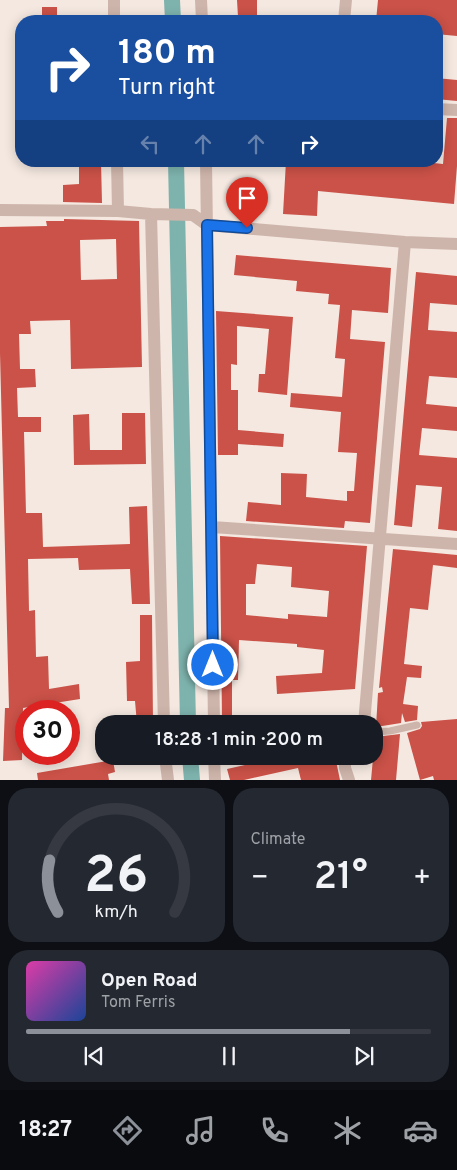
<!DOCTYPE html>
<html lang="en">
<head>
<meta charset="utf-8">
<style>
	:root { --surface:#171b24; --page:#242831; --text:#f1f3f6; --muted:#9ea1a6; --line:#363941; --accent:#8c9099 }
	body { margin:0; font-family:Overpass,sans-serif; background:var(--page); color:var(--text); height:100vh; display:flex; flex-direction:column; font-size:19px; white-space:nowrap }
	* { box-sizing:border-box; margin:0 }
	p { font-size:16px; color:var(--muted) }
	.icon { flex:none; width:28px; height:28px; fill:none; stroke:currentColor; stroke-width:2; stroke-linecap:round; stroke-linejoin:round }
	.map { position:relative; height:780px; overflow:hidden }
	.side { display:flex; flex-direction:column; gap:8px; padding:8px; background:#0d0f14; flex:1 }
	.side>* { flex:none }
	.hud { position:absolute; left:15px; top:15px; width:428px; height:152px; border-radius:20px; box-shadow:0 2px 12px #0003; background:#1a4fa0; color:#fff; overflow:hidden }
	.speed { position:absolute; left:15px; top:700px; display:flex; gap:10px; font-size:25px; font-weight:700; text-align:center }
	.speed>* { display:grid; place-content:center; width:65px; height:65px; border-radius:50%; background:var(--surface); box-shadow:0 2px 12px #0003; line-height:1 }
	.speed .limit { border:8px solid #d22; background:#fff; color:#111 }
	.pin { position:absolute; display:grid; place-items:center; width:42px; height:42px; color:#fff; margin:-51px -21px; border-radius:50% 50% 50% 0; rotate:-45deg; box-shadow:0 0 5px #0007 }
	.pin .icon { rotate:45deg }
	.me { position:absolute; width:55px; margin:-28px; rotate:0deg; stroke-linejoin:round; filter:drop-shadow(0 0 4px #0008) }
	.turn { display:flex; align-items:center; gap:18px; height:105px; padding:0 20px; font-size:22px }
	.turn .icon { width:65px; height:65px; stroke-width:2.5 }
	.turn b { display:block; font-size:35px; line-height:42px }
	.lanes { display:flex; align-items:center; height:48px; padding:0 20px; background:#0003; justify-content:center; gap:25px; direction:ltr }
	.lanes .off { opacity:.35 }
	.big { font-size:38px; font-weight:600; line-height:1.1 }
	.side .card { flex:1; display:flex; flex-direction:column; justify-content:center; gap:8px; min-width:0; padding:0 18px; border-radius:20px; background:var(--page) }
	.side .dial { align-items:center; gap:0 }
	.dial svg { height:130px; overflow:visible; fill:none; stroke:var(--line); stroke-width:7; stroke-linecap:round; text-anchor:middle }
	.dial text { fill:var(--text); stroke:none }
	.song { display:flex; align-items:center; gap:15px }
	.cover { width:60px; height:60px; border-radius:8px; background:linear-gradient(135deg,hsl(320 70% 55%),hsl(220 70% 35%)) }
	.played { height:5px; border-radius:2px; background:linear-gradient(90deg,var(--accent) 80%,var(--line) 80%) }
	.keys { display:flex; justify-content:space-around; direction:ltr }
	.heat { display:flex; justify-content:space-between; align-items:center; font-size:28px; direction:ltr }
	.side .tiles { flex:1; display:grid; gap:8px; grid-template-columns:1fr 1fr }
	.card:last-child { grid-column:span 2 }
	.trip { position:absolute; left:95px; top:715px; width:288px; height:50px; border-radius:20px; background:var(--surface); box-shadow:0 2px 12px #0003; font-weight:600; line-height:50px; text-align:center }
	.tabs { display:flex; height:80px; justify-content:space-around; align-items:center; background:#090b0e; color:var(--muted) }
	.tabs .icon { width:35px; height:35px }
	.tabs .on { color:var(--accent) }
	.tabs b { font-size:22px; color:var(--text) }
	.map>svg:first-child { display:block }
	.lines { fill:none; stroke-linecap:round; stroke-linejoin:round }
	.canal { stroke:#7eb3ad; stroke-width:16 }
	.building { fill:#cb5248; fill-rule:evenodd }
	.service { stroke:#ceb5ab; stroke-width:7 }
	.minor { stroke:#ceb5ab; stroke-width:12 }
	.route-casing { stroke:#114b97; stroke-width:12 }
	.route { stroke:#1a73e8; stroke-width:9 }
</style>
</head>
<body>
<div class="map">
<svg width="457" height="780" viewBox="0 0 457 780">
	<rect width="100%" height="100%" fill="#f4e8e0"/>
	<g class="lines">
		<path class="canal" d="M172,0L173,21
			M176,161L188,724
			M190,756L192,780"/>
	</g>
	<path class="building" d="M237,0H257V16L238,17Z
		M378,0H457V36L436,34V21H376Z
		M42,7H57V21H42Z
		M436,78L457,80V101L436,99Z
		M447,118H457V166L454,204L318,191L317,216L283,214L286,161H416L443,164Z
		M79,161H101L102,203L63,202V185L79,184Z
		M240,188H252L253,216H240Z
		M64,219L139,221L142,367L71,369L70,320L30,321L31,334H19L20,369H35L36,387L17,388L18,417H41V432H24L26,513H42L43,547L130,544L129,507L147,506L150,604H132L130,569L79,570L78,558L28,559L29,611L35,610L36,657L48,656L49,689L79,684L80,699L23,708L22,760L3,761L5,708H9L0,353V227L47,226L46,221H64ZM116,239L117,279L81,280L80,240Z
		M236,255L391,268L388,313L352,310L350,339L385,342L370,523L345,521L344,528L246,521L248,502L281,505V473L307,474L306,497L347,501V491H354L357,453L338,452L341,412L290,407L291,393L342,397L345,359L335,358L340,305L328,304L329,294L296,291L297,281L234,275Z
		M416,272L457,276V305L430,303L428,330L457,332V378L429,376L426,404L457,407V431L422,428L419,455L457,458V531L438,529L442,487L416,485L412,527L394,525Z
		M216,311L293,317L287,395L258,392L259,374H265L269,329L237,326V365L231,364V390H238V430L284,434L283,447L238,444V455H218Z
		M122,413H145L146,464L74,465L73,415L89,414L90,450H122Z
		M220,536L367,546L355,689L277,694L276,676L322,673L324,650L297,647V644L239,640L238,680H232V721H222ZM257,564L292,567L291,587L329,591L327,617L288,614V619L246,615V584H255Z
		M393,549L457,555V568L433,565L428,610L410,608L404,664L422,666L421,678L407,677L403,704L418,706L417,720L405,722L402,713L401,723L376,727L378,693L383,692L382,687L379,688Z
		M140,615H152L153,724H137L135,701H127L126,662L140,661Z
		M457,719V780H434L433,776L420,780L407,733L420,729L422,726L421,722Z
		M400,734L396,780H371L375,737Z
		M276,756H335L340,780H301L298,768L244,780H230L227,769L263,761V759Z
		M113,760L115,772L108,774L109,780H38L37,773Z"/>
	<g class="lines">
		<path class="service" d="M374,732L390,731L417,725"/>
		<path class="minor" d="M114,0V21
			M201,0L202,21
			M344,21L346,0
			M436,109L457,110
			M117,161L118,211
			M206,161L214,724
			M0,210L118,211L151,214L193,215L207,225L405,242L457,244
			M151,214L164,724
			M212,527L457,544
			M364,724L405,242
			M165,756L168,780
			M214,756L215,780
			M345,756V768L349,780"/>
	</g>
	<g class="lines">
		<g class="route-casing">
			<path id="route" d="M213,665L207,225L247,228"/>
		</g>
		<use href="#route" class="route"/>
	</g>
</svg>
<div class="speed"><div class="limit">30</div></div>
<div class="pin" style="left:247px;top:228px;background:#d93025"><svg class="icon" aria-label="arrive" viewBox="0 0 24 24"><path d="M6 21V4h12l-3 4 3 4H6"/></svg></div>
<svg class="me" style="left:213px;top:665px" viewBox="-20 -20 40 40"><circle r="17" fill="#1a73e8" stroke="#fff" stroke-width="3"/><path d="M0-11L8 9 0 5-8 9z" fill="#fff"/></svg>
<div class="trip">18:28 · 1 min · 200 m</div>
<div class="hud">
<div class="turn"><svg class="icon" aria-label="right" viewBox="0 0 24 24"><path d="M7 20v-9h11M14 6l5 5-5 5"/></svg><div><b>180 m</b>Turn right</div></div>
<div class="lanes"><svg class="icon off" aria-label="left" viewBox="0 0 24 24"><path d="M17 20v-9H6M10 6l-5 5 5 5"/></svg><svg class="icon off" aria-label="ahead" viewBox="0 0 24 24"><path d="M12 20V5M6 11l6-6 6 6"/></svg><svg class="icon off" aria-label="ahead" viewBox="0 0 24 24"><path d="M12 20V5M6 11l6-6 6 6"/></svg><svg class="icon" aria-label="right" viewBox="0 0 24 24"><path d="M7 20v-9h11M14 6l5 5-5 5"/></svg></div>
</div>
</div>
<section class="side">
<div class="tiles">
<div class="card dial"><svg viewBox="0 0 100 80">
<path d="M14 69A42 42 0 1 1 86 69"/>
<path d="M14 69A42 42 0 0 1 9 37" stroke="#8c9099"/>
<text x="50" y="56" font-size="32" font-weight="700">26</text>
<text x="50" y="72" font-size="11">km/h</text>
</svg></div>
<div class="card"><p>Climate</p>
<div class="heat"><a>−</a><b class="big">21°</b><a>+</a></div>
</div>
<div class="card">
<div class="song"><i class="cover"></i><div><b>Open Road</b><p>Tom Ferris</p></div></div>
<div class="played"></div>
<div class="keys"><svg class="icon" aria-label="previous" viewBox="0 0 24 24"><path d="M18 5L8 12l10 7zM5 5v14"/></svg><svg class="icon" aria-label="pause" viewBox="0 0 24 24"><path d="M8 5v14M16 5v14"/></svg><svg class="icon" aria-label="next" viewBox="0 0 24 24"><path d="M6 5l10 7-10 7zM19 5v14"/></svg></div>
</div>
</div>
</section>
<nav class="tabs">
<b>18:27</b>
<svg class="icon on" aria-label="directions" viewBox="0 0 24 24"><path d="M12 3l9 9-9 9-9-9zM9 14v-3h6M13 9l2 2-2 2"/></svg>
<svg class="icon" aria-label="music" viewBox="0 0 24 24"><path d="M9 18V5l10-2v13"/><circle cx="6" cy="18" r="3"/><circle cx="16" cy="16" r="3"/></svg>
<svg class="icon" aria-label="phone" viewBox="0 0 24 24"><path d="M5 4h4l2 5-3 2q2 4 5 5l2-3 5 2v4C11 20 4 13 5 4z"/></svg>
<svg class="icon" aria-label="climate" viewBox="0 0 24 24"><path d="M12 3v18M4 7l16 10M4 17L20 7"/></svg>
<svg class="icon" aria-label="car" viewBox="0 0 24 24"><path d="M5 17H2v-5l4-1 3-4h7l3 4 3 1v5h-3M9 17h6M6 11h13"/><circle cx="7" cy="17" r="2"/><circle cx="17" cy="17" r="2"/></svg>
</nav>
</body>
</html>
